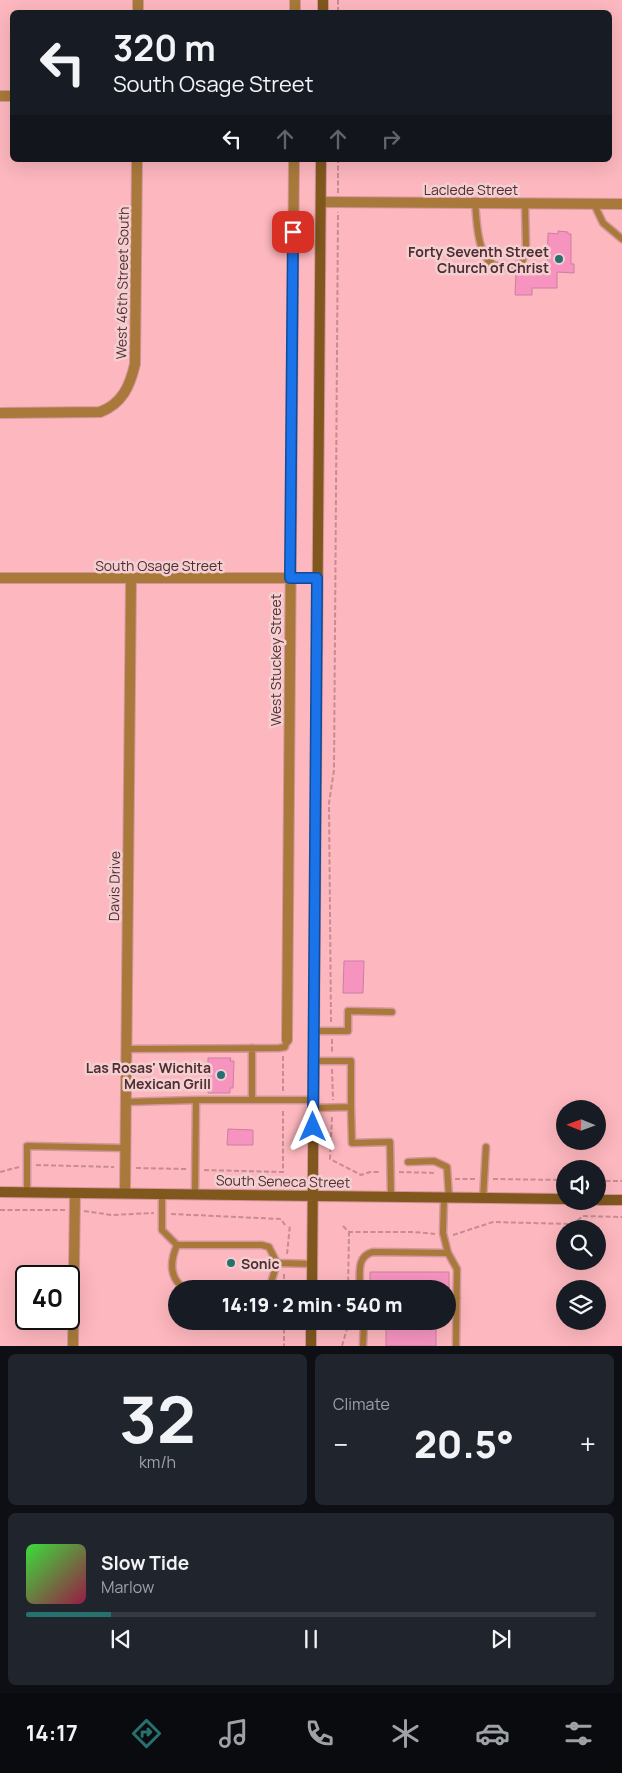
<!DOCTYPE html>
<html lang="en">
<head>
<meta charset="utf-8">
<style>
	:root { --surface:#171b24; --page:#20242c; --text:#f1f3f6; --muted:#9ea1a6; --line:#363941; --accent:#26716e }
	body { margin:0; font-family:Manrope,sans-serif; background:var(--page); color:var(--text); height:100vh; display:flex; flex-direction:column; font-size:19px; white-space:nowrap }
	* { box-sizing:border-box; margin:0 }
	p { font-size:16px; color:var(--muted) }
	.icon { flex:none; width:28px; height:28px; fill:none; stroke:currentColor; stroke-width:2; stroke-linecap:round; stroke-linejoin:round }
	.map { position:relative; height:1346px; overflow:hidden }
	.details { display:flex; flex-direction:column; gap:8px; padding:8px; background:#0d0f14; flex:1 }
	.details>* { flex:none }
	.banner { position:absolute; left:10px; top:10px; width:602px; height:152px; border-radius:8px; box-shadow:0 5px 20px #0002; background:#171b24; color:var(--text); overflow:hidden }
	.needle { width:32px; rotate:271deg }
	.buttons { position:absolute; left:556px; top:1100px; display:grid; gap:10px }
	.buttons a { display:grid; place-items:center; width:50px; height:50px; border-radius:50%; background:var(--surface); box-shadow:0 5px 20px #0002; font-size:25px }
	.speed { position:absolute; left:15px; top:1265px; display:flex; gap:10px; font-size:25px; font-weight:700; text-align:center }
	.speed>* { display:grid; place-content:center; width:65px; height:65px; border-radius:50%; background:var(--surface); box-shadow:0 5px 20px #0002; line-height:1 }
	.speed .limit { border:2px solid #111; border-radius:8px; background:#fff; color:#111 }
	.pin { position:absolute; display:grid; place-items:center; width:42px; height:42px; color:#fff; margin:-21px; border-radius:10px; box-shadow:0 2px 8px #0006 }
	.me { position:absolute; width:55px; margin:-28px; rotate:0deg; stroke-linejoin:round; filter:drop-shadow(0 0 4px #0008) }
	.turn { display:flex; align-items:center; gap:18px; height:105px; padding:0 20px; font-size:22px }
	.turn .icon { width:65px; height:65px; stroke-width:2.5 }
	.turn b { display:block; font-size:35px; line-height:42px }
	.lanes { display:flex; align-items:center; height:48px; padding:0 20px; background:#0003; justify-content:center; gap:25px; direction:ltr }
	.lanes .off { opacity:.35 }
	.big { font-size:38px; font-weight:800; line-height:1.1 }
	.details .card { flex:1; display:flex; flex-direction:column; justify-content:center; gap:8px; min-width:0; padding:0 18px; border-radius:8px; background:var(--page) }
	.details .dial { align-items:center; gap:0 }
	.dial b { font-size:65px; line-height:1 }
	.song { display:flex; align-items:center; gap:15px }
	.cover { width:60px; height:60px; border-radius:8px; background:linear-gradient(135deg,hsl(120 70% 55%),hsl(340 70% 35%)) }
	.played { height:5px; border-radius:2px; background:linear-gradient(90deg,var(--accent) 15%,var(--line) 15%) }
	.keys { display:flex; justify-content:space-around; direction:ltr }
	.heat { display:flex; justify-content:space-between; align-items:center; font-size:28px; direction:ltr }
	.details .tiles { flex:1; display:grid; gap:8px; grid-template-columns:1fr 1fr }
	.card:last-child { grid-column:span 2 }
	.trip { position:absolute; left:168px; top:1280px; width:288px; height:50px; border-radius:25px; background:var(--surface); box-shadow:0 5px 20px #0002; font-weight:800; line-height:50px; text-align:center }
	.dock { display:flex; height:80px; justify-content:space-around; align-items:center; background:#090b0e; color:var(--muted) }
	.dock .icon { width:35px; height:35px }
	.dock .selected { color:var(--accent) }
	.dock b { font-size:22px; color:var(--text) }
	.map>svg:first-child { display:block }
	.building { fill:#f694bf; stroke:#cc7fa1 }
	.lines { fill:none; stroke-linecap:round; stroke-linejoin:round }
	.lane-casing { stroke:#d3969c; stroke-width:9 }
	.street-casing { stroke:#d3969c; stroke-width:12 }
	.secondary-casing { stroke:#d3969c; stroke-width:12 }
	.path { stroke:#c78c92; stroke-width:2; stroke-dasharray:5 2.5; stroke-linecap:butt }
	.lane { stroke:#a8793a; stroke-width:6 }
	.street { stroke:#a8793a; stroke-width:10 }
	.secondary { stroke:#80581e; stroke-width:10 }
	.route-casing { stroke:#114b97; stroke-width:12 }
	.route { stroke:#1a73e8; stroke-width:9 }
	.poi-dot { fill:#26716e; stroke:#f3cfd2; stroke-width:2 }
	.labels { text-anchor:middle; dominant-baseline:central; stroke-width:5; stroke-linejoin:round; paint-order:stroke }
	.street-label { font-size:14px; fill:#502d31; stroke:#f3cfd2 }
	.poi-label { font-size:14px; font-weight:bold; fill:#502d31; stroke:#f3cfd2; text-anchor:end }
</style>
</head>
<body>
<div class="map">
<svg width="622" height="1346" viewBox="0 0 622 1346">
	<rect width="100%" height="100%" fill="#fdb7be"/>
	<path class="building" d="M558,231L568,232V234H571V264H574V273L557,272V288H532V295H515L516,273H526V271L547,270L548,233L558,234Z
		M344,961H364L363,993H343Z
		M208,1058H231L230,1061H234L233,1088H230V1093H208Z
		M228,1129L253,1130V1145H227Z
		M370,1272H449V1288L370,1287Z
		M386,1321H436V1346H386Z"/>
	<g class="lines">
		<g class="lane-casing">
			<path id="lane" d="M475,203C478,232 477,282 522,263L526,246L525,203
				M594,204L603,223L622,239
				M314,1031H348V1011L392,1012
				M126,1049L279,1048L285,1047L287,1040
				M252,1100V1048
				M126,1102L196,1100
				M351,1107L352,1143L390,1142L391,1197
				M313,1108L351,1107V1061H313
				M408,1162L434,1161L447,1167L449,1198
				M27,1192V1146L125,1148
				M162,1193V1230L177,1245H262L269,1247L277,1263L312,1264
				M195,1194L196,1100H313
				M444,1198L443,1233L448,1253L457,1269L456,1346
				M483,1199L486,1147
				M177,1245C171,1259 169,1275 181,1286L264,1287L271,1283L277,1263
				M360,1289C360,1274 356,1256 373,1252L448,1253
				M446,1298H457
				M363,1346L364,1321"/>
		</g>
		<g class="street-casing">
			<path id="street" d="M138,12V0
				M295,12V0
				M0,96H12
				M321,202L622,204
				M0,413L100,412C122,404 130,386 135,364L137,160
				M0,578H317
				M287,1040L294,160
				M125,1192L131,579
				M73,1346L75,1193"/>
		</g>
		<g class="secondary-casing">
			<path id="secondary" d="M323,12V0
				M0,1192L565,1199
				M598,1200H622
				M312,1289L321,160
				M311,1346V1321"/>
		</g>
		<path class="path" d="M338,12V0
			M338,193V160
			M331,1022L329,803L334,770L338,212
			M332,1039V1052
			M332,1069L333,1100
			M283,1091V1056
			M332,1117L330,1159L361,1175L370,1172H381
			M36,1165L114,1167
			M136,1168L186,1169
			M204,1170L283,1172V1109
			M0,1172L19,1167
			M399,1172L436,1173
			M455,1179H475
			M493,1179L565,1180
			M598,1181H622
			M0,1210H65
			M84,1211L112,1215L154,1213
			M171,1214L281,1219L285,1225
			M343,1226L349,1232H414L435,1234
			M453,1235L493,1222L573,1224L583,1216L622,1217
			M287,1254L290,1225
			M284,1274V1289
			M348,1289L349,1232
			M284,1321V1346
			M342,1346L347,1329V1321"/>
		<use href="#lane" class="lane"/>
		<use href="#street" class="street"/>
		<use href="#secondary" class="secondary"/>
	</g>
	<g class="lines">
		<g class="route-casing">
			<path id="route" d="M293,232L290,578H317L313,1127"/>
		</g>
		<use href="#route" class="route"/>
	</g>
	<g class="poi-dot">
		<circle cx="559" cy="259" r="5"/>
		<circle cx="221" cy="1075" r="5"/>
		<circle cx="231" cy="1263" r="5"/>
	</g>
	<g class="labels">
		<g class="street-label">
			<text x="471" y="189">Laclede Street</text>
			<text transform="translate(122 283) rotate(-89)">West 46th Street South</text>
			<text x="159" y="565">South Osage Street</text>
			<text transform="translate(275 660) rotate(-90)">West Stuckey Street</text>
			<text transform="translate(114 886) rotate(-89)">Davis Drive</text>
			<text transform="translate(283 1181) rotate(1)">South Seneca Street</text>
		</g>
		<g class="poi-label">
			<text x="549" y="251">Forty Seventh Street<tspan x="549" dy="16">Church of Christ</tspan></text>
			<text x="211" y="1067">Las Rosas' Wichita<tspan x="211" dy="16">Mexican Grill</tspan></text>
			<text x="241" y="1263" text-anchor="start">Sonic</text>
		</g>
	</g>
</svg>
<div class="buttons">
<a><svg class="needle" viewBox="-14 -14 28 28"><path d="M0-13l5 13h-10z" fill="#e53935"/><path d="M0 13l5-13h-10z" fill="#9ea1a6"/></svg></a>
<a><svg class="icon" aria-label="sound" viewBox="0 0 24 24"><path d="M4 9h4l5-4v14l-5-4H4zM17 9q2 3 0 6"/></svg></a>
<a><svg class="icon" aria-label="search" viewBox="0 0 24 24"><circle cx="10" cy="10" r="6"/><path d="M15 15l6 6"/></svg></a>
<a><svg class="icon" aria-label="layers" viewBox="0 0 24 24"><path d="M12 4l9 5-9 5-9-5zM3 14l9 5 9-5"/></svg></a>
</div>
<div class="speed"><div class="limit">40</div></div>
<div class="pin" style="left:293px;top:232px;background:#d93025"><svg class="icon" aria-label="arrive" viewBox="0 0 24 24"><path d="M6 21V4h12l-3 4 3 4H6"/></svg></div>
<svg class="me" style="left:313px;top:1127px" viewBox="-20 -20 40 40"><path d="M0-17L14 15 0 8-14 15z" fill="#1a73e8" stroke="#fff" stroke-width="4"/></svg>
<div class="trip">14:19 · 2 min · 540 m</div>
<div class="banner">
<div class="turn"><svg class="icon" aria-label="left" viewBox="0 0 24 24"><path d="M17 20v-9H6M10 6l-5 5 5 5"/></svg><div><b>320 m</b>South Osage Street</div></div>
<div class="lanes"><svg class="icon" aria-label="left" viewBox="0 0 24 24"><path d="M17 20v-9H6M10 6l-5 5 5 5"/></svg><svg class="icon off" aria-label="ahead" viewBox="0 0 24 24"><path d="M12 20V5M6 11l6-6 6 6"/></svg><svg class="icon off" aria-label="ahead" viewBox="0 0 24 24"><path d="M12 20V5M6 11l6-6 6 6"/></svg><svg class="icon off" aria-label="right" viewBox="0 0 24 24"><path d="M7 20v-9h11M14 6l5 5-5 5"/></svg></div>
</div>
</div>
<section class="details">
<div class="tiles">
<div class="card dial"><b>32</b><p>km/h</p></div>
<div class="card"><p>Climate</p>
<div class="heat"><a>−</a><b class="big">20.5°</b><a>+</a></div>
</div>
<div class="card">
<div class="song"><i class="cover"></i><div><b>Slow Tide</b><p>Marlow</p></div></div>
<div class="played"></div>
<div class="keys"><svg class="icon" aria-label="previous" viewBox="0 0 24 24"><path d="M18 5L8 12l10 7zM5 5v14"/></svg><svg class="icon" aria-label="pause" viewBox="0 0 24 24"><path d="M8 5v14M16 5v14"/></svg><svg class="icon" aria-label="next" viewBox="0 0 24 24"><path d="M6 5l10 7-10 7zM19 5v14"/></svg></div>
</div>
</div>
</section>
<nav class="dock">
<b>14:17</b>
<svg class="icon selected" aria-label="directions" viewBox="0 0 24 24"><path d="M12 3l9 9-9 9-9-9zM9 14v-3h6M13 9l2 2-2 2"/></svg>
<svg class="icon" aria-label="music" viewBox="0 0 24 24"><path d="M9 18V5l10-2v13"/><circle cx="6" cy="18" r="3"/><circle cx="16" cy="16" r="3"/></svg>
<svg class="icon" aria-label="phone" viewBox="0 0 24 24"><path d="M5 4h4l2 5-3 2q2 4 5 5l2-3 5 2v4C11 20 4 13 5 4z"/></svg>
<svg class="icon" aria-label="climate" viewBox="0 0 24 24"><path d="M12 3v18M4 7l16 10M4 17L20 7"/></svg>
<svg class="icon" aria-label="car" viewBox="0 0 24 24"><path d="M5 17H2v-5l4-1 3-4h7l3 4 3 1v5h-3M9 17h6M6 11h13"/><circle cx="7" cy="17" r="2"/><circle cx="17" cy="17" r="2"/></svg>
<svg class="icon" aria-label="filters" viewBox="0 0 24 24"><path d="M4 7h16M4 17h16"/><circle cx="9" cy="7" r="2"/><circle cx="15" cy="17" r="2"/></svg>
</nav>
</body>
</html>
